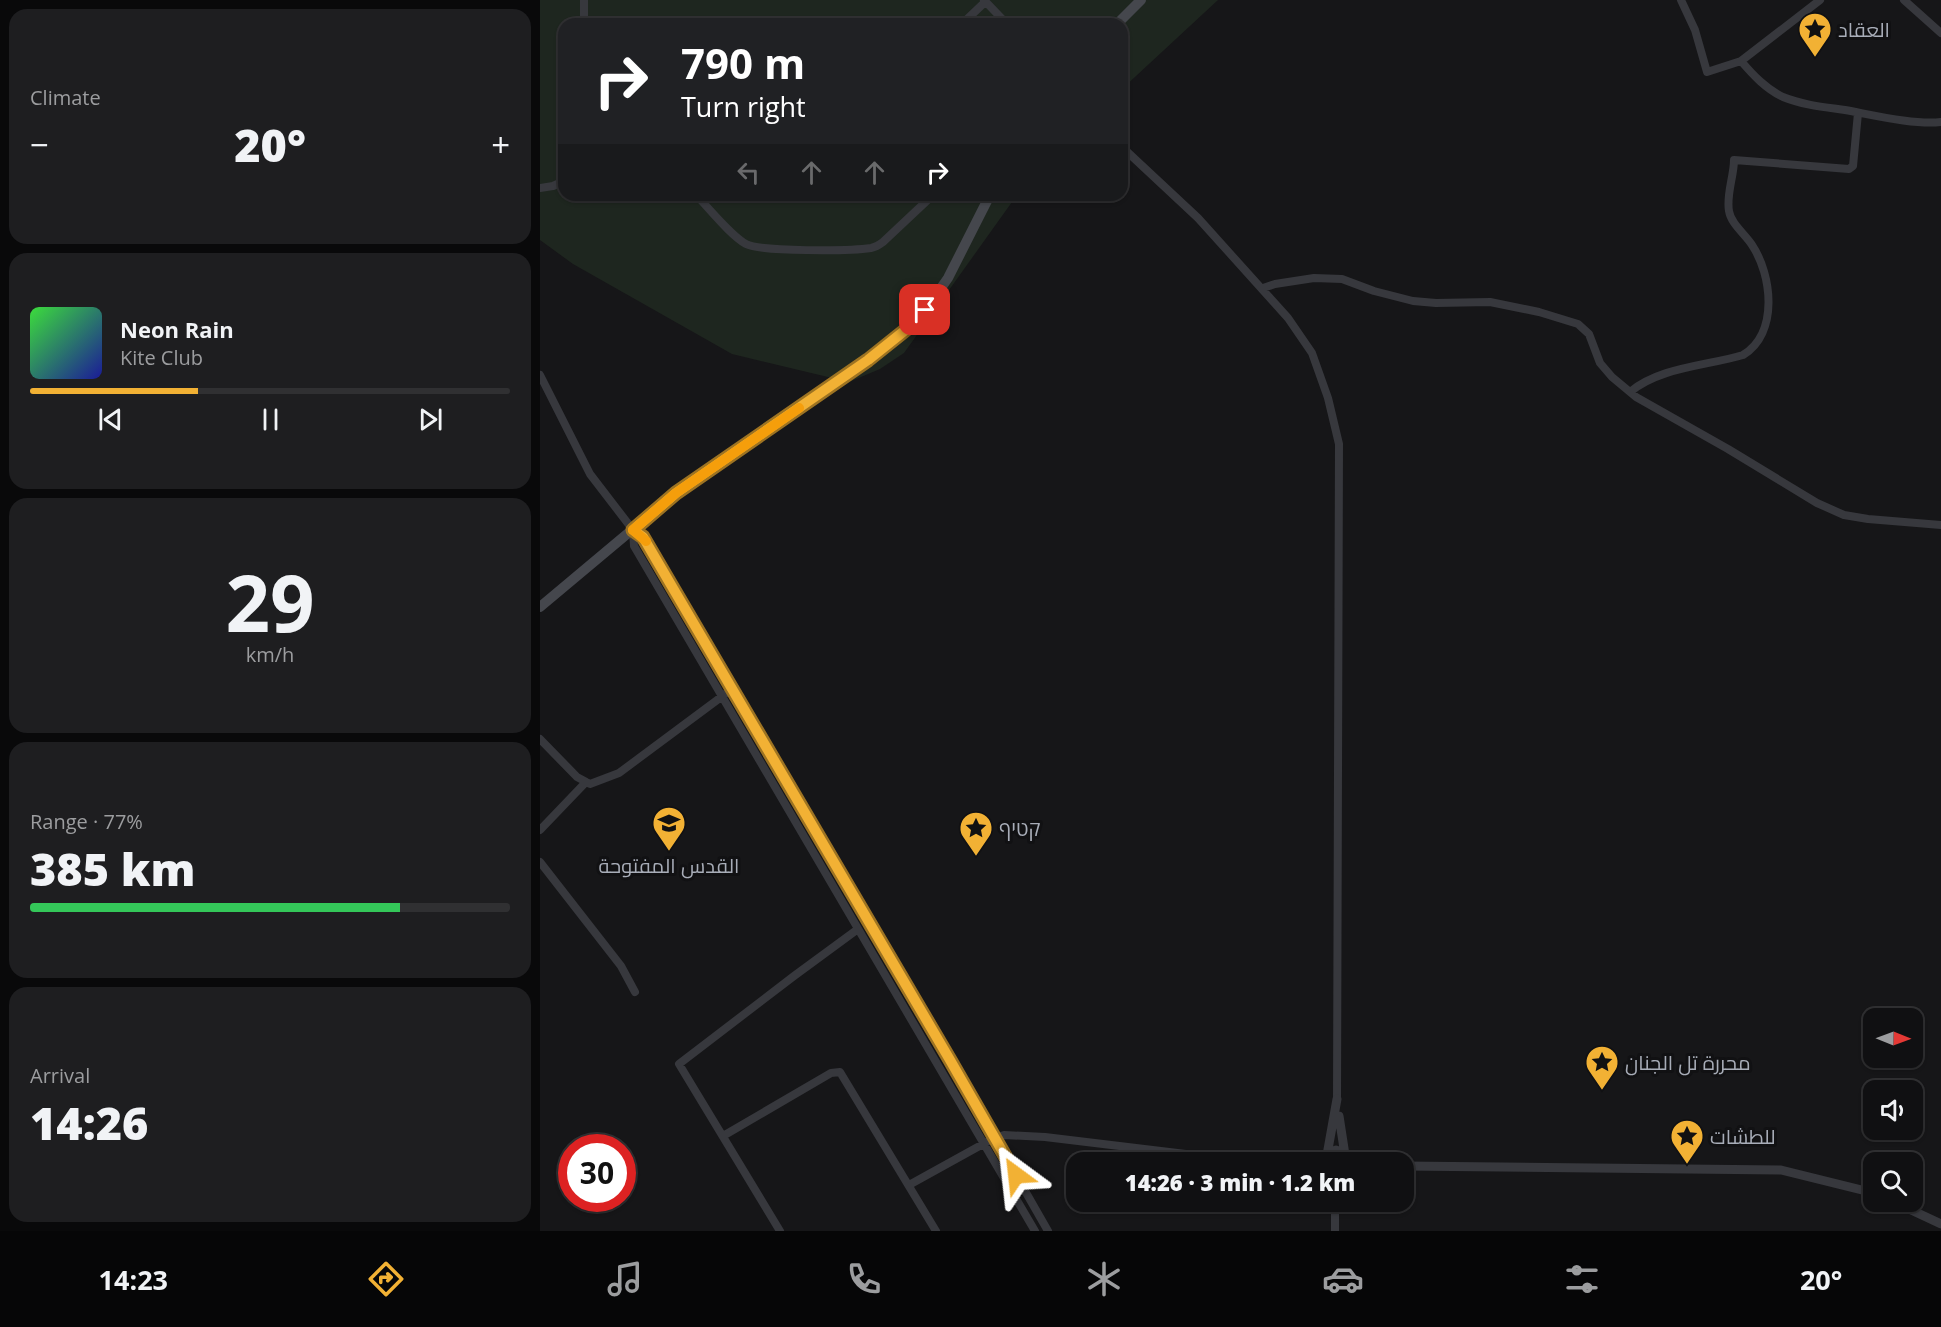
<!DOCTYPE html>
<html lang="en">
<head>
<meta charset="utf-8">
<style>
	:root { --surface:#101012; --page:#1e1e20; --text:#f1f3f6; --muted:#9c9d9f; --line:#303032; --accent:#f2b134 }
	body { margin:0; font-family:"Open Sans",Cairo,Heebo,sans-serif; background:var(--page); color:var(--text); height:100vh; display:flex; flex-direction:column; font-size:22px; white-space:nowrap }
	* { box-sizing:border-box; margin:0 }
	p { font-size:20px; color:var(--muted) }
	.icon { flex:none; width:33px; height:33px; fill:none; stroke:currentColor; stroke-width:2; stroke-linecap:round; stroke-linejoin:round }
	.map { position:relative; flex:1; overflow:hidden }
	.side { display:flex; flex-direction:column; gap:9px; padding:9px; background:#09090a; width:540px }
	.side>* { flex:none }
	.top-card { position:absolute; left:18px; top:18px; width:570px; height:183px; border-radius:18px; box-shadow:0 2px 4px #0004,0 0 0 2px var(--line); background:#202124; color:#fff; overflow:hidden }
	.needle { width:39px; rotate:91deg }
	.tools { position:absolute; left:1323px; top:1008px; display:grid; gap:12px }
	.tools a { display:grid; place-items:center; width:60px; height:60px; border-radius:12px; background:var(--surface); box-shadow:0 2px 4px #0004,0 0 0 2px var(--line); font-size:30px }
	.speed { position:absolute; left:18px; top:1134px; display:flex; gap:12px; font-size:30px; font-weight:700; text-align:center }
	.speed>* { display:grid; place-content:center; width:78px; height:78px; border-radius:50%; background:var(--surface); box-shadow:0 2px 4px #0004,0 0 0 2px var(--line); line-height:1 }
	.speed .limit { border:9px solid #d22; background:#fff; color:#111 }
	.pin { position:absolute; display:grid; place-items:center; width:51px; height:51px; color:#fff; margin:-26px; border-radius:12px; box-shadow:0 3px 9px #0006 }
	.me { position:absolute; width:66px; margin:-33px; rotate:330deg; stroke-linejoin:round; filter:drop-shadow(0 0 4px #0008) }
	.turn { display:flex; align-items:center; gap:21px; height:126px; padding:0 24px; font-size:27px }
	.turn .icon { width:78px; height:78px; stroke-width:2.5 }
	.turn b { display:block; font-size:42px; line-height:51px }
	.lanes { display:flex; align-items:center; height:57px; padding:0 24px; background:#0003; justify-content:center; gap:30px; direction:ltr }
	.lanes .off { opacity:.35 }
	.big { font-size:45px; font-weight:800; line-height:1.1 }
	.side .widget { flex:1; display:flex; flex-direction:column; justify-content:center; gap:9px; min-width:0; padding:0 21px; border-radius:18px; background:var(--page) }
	.side .dial { align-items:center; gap:0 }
	.dial b { font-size:78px; line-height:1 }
	.song { display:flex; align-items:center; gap:18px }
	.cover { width:72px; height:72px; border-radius:9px; background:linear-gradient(135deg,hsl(120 70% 55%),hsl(240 70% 35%)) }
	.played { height:6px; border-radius:3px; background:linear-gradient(90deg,var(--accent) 35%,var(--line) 35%) }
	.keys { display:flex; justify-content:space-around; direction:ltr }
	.heat { display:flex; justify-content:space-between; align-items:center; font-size:33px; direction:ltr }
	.charge { height:9px; border-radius:4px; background:linear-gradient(90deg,#34c759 77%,var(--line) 0) }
	.trip { position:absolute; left:526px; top:1152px; width:348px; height:60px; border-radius:18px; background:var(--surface); box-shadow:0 2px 4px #0004,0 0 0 2px var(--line); font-weight:800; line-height:60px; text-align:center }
	.tabs { display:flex; height:96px; justify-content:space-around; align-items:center; background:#060607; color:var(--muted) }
	.tabs .icon { width:42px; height:42px }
	.tabs .active { color:var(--accent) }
	.tabs b { font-size:27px; color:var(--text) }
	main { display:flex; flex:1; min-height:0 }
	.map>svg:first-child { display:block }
	.green { fill:#1e261f }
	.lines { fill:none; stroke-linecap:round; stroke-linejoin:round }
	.minor { stroke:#37383d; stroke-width:8 }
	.tertiary { stroke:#37383d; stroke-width:9 }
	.secondary { stroke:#45474d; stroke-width:10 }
	.route-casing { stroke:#9d7322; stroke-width:15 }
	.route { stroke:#f2b134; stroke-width:10 }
	.slow { stroke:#f59e0b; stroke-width:10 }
	.labels { text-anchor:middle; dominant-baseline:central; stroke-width:6; stroke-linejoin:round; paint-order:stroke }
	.poi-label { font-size:20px; fill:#a8adb8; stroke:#111113; text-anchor:start }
</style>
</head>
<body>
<main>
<section class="side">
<div class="widget"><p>Climate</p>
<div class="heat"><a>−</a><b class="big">20°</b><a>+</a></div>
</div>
<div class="widget">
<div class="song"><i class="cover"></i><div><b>Neon Rain</b><p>Kite Club</p></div></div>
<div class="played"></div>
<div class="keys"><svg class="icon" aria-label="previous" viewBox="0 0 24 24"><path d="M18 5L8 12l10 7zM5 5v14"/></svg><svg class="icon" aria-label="pause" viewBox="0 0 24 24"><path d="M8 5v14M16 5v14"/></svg><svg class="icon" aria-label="next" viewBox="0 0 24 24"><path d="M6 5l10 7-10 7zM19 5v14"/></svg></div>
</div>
<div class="widget dial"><b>29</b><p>km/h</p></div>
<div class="widget"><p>Range · 77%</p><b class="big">385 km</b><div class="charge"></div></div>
<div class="widget"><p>Arrival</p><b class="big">14:26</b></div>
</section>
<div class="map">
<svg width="1401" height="1231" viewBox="0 0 1401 1231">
	<rect width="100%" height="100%" fill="#161618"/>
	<path class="green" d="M0,0H678L582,89V24H24V195H477L364,353L340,369L309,382L192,354L33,264L0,240Z"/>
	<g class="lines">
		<path class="minor" d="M444,0L467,24
			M1141,0L1155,30L1167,72L1201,61L1280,0
			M1364,0L1401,33
			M44,24V0
			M422,24L445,2
			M1201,61C1213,75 1226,89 1243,97C1263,105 1284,107 1305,110C1333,115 1374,125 1401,122
			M582,147L658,218L748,318L772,353L788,398L799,444L797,1099
			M0,188L13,186L24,181
			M156,195C169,208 190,235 206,244C221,252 311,251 331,248C336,247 339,245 343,242L393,195
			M723,288L735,284L774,278L802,279L834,291L873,301L896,303L950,302L999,312L1038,324L1049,334L1060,363L1072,377L1096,397L1188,449L1277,503L1304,515L1328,519L1401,525
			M0,375L50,474L93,530L103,537L410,1060L508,1231
			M1090,392C1120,367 1166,366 1203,355C1239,333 1232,275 1212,245C1205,234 1191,224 1189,211C1186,195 1194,176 1194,160L1309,169L1313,166L1318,113
			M93,530L94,546L495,1231
			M0,739L37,777L50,784L79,773L192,689
			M0,830L46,782
			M0,862L81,966L95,992
			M183,1136L291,1073L300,1072L396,1231
			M369,1185L454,1138L464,1135L505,1137L712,1162
			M240,1231L139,1064L254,976L318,929
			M795,1231V1209"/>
		<path class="tertiary" d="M799,1116L805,1155
			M787,1155L797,1099
			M806,1156L826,1162
			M785,1162L787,1155L796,1150L805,1155L807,1162
			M864,1166L1241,1170L1334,1193
			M1354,1202L1401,1224"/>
		<path class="secondary" d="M577,24L601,0
			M0,607L136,493L328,360L368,328L385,311L408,278L450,195"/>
	</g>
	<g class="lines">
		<g class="route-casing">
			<path id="route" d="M385,310L368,328L328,360L136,493L93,530L103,537L134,590L410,1060L476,1175"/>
		</g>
		<use href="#route" class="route"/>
		<path class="slow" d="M106,541L93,530L136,493L259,408"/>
	</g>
	<defs>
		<g id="sight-pin" transform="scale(1.725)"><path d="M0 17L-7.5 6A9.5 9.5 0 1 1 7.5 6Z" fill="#f2b134" stroke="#111113"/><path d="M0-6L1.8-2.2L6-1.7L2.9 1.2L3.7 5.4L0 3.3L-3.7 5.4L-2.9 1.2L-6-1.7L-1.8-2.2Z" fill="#111"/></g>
		<g id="school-pin" transform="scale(1.725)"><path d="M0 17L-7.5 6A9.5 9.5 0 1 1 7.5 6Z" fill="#f2b134" stroke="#111113"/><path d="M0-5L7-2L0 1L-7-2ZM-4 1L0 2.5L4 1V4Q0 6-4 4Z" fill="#111"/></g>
	</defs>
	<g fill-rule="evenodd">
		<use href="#sight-pin" x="1275" y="29"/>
		<use href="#school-pin" x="129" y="823"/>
		<use href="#sight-pin" x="436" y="828"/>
		<use href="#sight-pin" x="1062" y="1062"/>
		<use href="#sight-pin" x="1147" y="1136"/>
	</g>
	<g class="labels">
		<g class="poi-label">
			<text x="1298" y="29">العقاد</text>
			<text x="459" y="828">קטיף</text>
			<text x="129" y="865" text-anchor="middle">القدس المفتوحة</text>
			<text x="1085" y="1062">محررة تل الجنان</text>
			<text x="1170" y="1136">للطشات</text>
		</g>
	</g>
</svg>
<div class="tools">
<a><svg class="needle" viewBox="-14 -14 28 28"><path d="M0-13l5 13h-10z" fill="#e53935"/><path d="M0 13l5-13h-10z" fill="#9c9d9f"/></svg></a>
<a><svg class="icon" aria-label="sound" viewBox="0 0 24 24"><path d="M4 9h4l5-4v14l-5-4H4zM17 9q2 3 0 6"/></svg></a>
<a><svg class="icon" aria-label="search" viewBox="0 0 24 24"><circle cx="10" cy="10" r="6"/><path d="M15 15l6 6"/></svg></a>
</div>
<div class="speed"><div class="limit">30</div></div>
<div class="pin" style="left:385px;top:310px;background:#d93025"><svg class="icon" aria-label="arrive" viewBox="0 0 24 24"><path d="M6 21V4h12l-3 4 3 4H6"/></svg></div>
<svg class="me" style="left:476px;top:1175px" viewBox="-20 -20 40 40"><path d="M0-17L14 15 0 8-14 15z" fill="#f2b134" stroke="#fff" stroke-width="4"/></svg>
<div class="trip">14:26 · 3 min · 1.2 km</div>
<div class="top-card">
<div class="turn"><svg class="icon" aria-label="right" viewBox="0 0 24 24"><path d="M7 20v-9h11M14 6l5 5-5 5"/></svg><div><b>790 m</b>Turn right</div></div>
<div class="lanes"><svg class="icon off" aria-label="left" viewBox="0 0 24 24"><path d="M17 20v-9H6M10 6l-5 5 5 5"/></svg><svg class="icon off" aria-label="ahead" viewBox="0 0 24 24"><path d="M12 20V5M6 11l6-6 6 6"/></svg><svg class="icon off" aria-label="ahead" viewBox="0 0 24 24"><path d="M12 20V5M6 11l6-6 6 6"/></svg><svg class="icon" aria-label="right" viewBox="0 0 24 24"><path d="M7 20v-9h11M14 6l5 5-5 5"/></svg></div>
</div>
</div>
</main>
<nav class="tabs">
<b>14:23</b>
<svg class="icon active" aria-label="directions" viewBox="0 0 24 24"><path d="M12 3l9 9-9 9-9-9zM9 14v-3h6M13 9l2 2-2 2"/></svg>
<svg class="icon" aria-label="music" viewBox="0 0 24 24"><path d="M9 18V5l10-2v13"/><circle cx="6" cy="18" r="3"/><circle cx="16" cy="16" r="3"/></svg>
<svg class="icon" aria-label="phone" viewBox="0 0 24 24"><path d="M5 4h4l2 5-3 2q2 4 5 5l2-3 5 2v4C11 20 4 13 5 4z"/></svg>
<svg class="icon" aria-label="climate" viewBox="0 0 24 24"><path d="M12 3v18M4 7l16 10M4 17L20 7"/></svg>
<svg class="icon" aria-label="car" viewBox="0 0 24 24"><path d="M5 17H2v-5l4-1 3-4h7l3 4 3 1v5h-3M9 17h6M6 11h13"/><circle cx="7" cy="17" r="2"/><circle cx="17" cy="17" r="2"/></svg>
<svg class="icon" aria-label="filters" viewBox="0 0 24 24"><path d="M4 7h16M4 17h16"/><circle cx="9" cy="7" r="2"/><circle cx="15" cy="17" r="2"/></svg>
<b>20°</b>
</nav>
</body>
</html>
